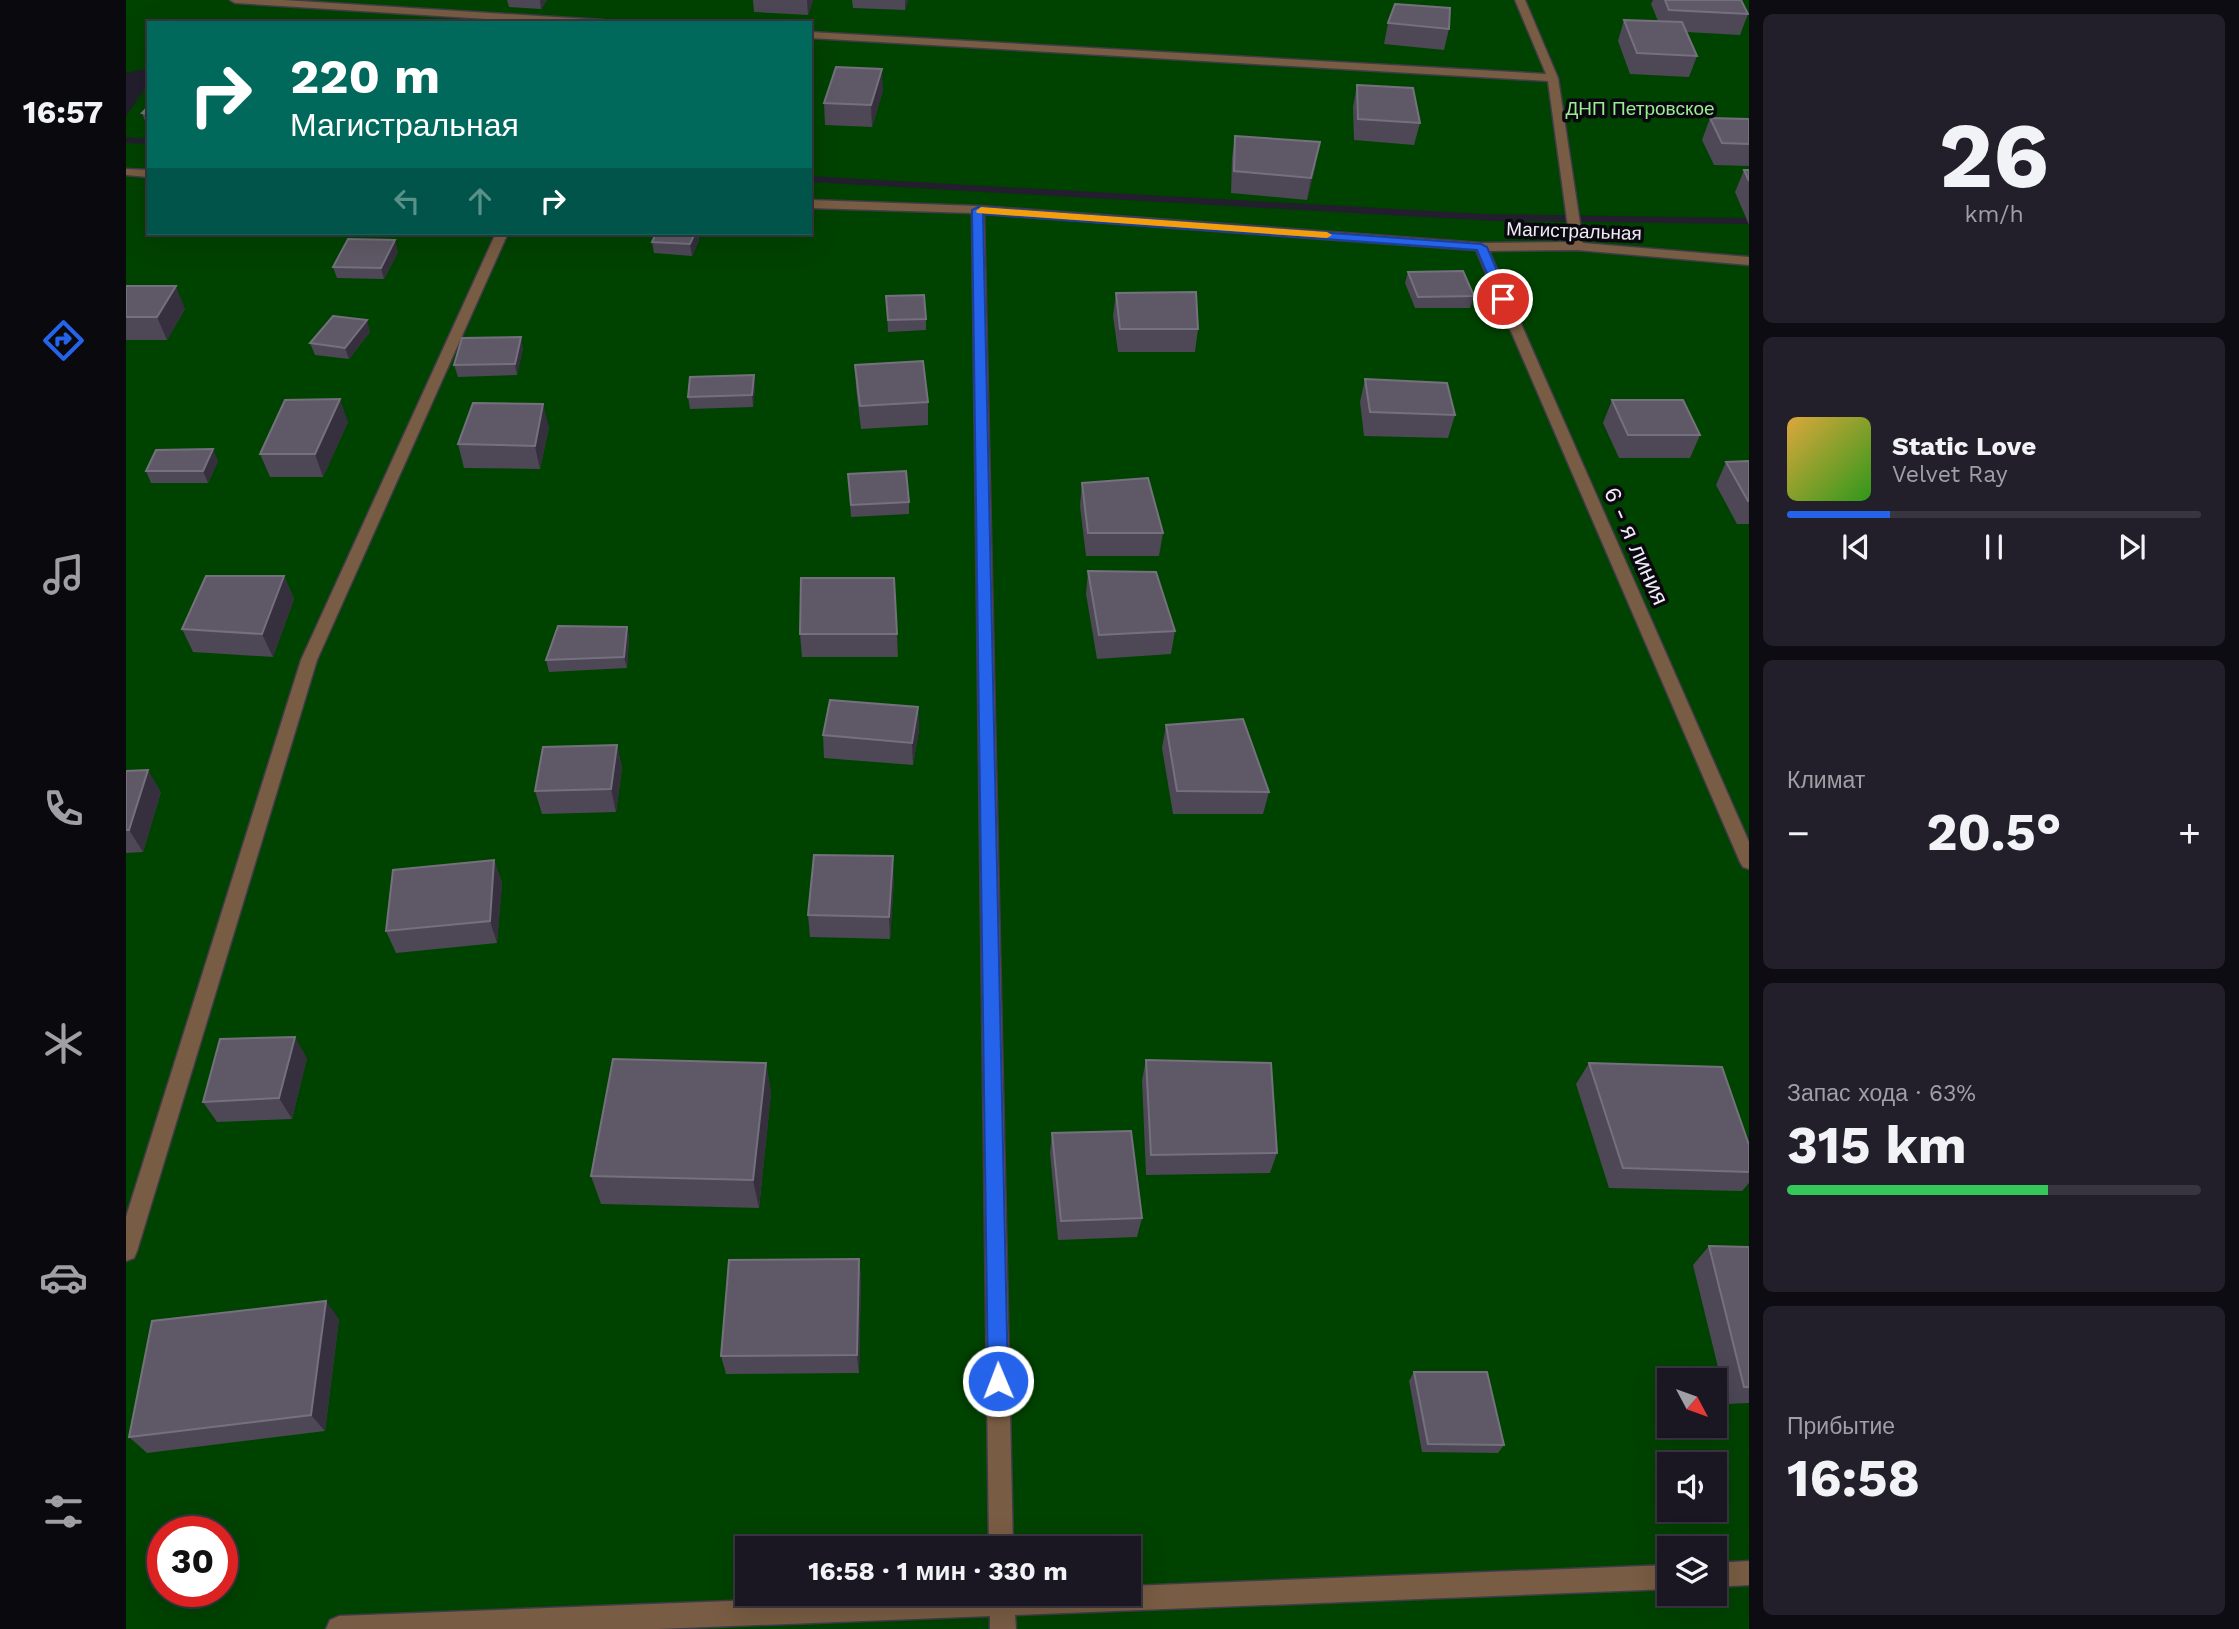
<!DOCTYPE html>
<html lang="ru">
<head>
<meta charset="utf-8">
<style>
	:root { --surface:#1a1622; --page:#231f2a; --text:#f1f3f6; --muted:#9f9fa5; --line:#383540; --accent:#2563eb }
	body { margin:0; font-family:"Work Sans",sans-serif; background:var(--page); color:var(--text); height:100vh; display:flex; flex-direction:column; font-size:26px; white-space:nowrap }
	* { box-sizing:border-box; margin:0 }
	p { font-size:23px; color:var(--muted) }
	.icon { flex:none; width:38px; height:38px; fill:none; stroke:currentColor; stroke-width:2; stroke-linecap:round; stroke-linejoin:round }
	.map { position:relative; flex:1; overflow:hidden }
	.panel { display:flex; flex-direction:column; gap:14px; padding:14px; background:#0e0c13; width:490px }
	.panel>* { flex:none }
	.hud { position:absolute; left:21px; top:21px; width:665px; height:214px; border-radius:0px; box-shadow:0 7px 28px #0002,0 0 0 2px var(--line); background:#00695c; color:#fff; overflow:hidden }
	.needle { width:46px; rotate:131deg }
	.tools { position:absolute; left:1531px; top:1368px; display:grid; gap:14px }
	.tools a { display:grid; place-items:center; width:70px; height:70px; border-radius:0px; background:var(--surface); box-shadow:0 7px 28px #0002,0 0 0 2px var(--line); font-size:35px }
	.speed { position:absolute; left:21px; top:1516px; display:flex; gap:14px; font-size:35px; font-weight:700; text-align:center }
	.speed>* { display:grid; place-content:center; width:91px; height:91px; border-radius:50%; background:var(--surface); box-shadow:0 7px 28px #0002,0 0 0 2px var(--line); line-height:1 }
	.speed .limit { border:10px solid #d22; background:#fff; color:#111 }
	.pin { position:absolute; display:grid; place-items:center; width:60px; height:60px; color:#fff; margin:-30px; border:4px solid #fff; border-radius:50%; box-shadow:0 2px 7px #0007 }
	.me { position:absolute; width:77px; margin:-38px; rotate:359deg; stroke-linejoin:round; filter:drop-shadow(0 0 5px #0008) }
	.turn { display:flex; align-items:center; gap:24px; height:147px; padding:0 28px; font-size:32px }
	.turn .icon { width:91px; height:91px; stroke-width:2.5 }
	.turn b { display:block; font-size:49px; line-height:60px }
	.lanes { display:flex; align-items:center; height:66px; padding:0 28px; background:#0003; justify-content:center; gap:35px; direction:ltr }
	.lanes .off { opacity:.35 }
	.big { font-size:52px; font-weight:700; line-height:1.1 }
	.panel .widget { flex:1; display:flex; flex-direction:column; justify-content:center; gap:10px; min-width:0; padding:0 24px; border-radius:10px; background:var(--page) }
	.panel .dial { align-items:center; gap:0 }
	.dial b { font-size:91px; line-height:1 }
	.song { display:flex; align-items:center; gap:21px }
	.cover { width:84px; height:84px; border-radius:10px; background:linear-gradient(135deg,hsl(40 70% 55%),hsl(110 70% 35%)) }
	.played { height:7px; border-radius:4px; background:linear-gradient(90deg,var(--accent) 25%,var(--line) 25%) }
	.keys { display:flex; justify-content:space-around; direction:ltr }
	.heat { display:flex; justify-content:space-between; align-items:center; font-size:38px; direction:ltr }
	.charge { height:10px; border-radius:5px; background:linear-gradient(90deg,#34c759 63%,var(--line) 0) }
	.trip { position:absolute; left:609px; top:1536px; width:406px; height:70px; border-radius:0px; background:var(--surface); box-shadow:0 7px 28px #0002,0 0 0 2px var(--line); font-weight:700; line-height:70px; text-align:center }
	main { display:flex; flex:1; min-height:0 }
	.tabs { display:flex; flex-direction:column; width:126px; justify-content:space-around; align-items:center; background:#0a090e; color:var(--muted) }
	.tabs .icon { width:49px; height:49px }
	.tabs .active { color:var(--accent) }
	.tabs b { font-size:32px; color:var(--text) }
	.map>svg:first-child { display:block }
	.green { fill:#004200; fill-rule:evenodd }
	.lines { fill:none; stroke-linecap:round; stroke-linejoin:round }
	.minor-casing { stroke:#403b49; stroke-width:3 }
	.minor { fill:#785c43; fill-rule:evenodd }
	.wall { fill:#4d4756 }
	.shaded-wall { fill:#352f3e }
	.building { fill:#5f5967; stroke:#75707e; stroke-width:2 }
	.route { fill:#2563eb; stroke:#184099; stroke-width:2 }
	.slow { fill:#f59e0b }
	.labels { text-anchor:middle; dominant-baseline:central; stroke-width:7; stroke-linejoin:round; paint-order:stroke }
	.far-park-label { font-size:19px; fill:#9aed92; stroke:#0b0910 }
	.far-street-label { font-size:19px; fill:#efecf6; stroke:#0b0910 }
	.street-label { font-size:23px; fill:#efecf6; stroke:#0b0910 }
</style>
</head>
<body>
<main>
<nav class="tabs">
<b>16:57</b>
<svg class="icon active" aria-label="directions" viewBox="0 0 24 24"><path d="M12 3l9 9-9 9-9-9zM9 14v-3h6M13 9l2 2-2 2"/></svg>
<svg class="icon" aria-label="music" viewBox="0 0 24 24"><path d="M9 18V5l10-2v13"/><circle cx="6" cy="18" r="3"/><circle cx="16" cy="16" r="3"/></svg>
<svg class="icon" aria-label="phone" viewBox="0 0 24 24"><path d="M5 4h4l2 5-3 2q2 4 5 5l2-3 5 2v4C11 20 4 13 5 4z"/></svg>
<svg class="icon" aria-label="climate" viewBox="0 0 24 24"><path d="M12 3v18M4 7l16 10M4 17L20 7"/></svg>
<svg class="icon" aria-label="car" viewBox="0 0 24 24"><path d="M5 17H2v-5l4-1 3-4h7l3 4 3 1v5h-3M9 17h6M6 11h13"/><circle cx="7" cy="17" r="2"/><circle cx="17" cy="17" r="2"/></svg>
<svg class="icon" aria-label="filters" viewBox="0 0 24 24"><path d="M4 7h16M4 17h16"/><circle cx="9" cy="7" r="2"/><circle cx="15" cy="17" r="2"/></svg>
</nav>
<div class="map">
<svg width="1623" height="1629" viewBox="0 0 1623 1629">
	<rect width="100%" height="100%" fill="#231e2d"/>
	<path class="green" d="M0,0H1623V218L1360,214L684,176V23H23V68L0,73Z
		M23,83V139L0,137V116Z
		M0,143L23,144V233H684V182L1367,221L1623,224V1629H0ZM1544,1381H1589V1426H1544ZM1544,1465H1589V1510H1544ZM37,1531H96V1591H37ZM621,1549H1003V1594H621ZM1544,1549H1589V1594H1544Z"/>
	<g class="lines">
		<g class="minor-casing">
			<path id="minor" d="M104,0H157L477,20L482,23H424L109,3Z
				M1389,0H1399L1432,78L1457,243L1623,257V265L1451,250L1363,251L1623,842V869L1617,867L1614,862L1350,250L858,214L887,1549H863L846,213L684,208V200L852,206L1355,243L1444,242L1422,81L684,38V32L1420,74Z
				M0,169L23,170V177L0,175Z
				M370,233H382L191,660L11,1251L8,1258L0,1261V1217L175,660Z
				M1623,1561V1585L1589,1587V1563Z
				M1544,1565V1589L889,1615L890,1629H864V1616L532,1629H200L204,1620L213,1616L785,1594H1003V1586Z"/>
		</g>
		<use href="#minor" class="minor"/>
	</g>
	<path class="wall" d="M381,0H421L415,9L383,7Z
		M627,0H687L682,15L628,12Z
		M726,0H782L779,10L727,8Z
		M1527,0H1615L1622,14L1614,35L1560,32L1571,56L1563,77L1504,74L1492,41L1498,20L1532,21L1525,4Z
		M1262,23L1323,29L1318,50L1258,44Z
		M1231,85L1294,123L1288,145L1228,140L1227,107Z
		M757,90L746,127L699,125L698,103Z
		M23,106V131L16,113Z
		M1584,118L1623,119V166L1588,165L1576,140Z
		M1109,136L1190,164L1181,200L1105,193L1106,158Z
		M1618,170H1623V225L1609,192Z
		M530,233H572L573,240L566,256L528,253L526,242Z
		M272,252L258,279L211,278L207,267Z
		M1282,272L1348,296L1344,308H1289L1279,283Z
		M0,286L59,309L41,340H0Z
		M990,293L1072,329L1069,352H992L987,316Z
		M760,296L800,319V330L762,332Z
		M244,332L223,359L189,355L184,343Z
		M397,348L391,375L332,377L328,365Z
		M729,365L802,402V425L735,429L730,388Z
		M628,375L629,387L627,407L564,409L562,397Z
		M1239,379L1329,415L1322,438L1238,436L1234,402Z
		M1486,400L1574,435L1564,458H1493L1477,423Z
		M222,422L197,477H144L134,454Z
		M423,427L414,469L338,468L332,444Z
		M92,461L82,483H25L20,471Z
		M1623,461V524H1611L1590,485L1600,462Z
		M722,474L783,502V514L725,517Z
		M956,483L1037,533L1033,556H960L954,506Z
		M962,571L1049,631L1045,654L971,659L960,594Z
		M158,576L168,599L147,657L67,652L56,629Z
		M501,627L503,638L501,668L423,672L420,660Z
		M674,634H771L772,657H676Z
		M792,707L793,730L787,765L698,758L697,735Z
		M1040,725L1143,792L1137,814H1047L1036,748Z
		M491,745L496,768L490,812L416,814L409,791Z
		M0,771L35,792L17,852L0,853Z
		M368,860L376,883L371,943L270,953L260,931Z
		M768,879L764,939L684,937L682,915Z
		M181,1058L166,1119L91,1122L77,1102Z
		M1020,1060L1151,1153L1144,1173L1020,1175L1016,1080Z
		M640,1063L645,1093L633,1208L475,1204L465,1176Z
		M1463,1063L1623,1145V1183L1616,1191L1483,1188L1450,1084Z
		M926,1133L1016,1218L1011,1237L932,1240L924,1153Z
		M1583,1246L1623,1247V1403L1601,1404L1567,1265Z
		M733,1259L735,1277L733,1373L600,1374L595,1356Z
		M213,1319L199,1431L21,1453L3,1437Z
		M1288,1372L1378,1445L1372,1453L1296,1452L1283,1381Z"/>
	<path class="shaded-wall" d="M414,0H421L415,9Z
		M681,0H687L682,15Z
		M779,0H782L779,10Z
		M756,69L757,90L746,127L745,105Z
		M1194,142L1190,164L1181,200L1185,178Z
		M569,233H572L573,240L566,256L564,244Z
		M269,240L272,252L258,279L255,268Z
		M50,286L59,309L41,340L31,317Z
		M241,320L244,332L223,359L219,348Z
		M395,337L397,348L391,375L389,364Z
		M628,375L629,387L627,407L626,395Z
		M214,399L222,422L197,477L189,454Z
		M417,404L423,427L414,469L409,446Z
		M87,449L92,461L82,483L77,471Z
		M158,576L168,599L147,657L136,634Z
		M501,627L503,638L501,668L498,657Z
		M792,707L793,730L787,765L786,743Z
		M491,745L496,768L490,812L485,789Z
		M22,770L35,792L17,852L3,830Z
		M767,856L768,879L764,939L763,917Z
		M368,860L376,883L371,943L364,921Z
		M169,1037L181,1058L166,1119L153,1098Z
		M640,1063L645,1093L633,1208L627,1180Z
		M733,1259L735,1277L733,1373L731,1355Z
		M200,1301L213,1319L199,1431L185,1415Z"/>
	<path class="building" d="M1539,0H1615L1622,14L1543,10Z
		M1269,4L1324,8L1323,29L1262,23Z
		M1498,20L1556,22L1571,56L1511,53Z
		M710,67L756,69L745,105L698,103Z
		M1231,85L1287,88L1294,123L1232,119Z
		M23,106V114L16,113Z
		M1584,118L1623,119V144L1596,143Z
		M1109,136L1194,142L1185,178L1108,171Z
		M1618,170H1623V181Z
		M530,233H569L564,244L526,242Z
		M222,239L269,240L255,268L207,267Z
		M1337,271L1348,296L1292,297L1282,272Z
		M0,286H50L31,317H0Z
		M1070,292L1072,329H994L990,293Z
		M798,295L800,319L762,320L760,296Z
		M207,316L241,320L219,348L184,343Z
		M395,337L389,364L328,365L336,338Z
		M797,361L802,402L734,406L729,365Z
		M628,375L626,395L562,397L564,377Z
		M1239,379L1321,383L1329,415L1244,412Z
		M214,399L189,454H134L159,400Z
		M1486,400H1557L1574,435H1502Z
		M347,403L417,404L409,446L332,444Z
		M87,449L77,471H20L30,450Z
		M1623,461V501H1622L1600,462Z
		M780,471L783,502L725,505L722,474Z
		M1022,478L1037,533H962L956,483Z
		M962,571L1030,572L1049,631L973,635Z
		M80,576H158L136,634L56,629Z
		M675,578H768L771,634H674Z
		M432,626L501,627L498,657L420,660Z
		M704,700L792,707L786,743L697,735Z
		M1117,719L1143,792L1051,791L1040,725Z
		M491,745L485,789L409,791L417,747Z
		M22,770L3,830H0V771Z
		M688,855L767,856L763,917L682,915Z
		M368,860L364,921L260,931L267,870Z
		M169,1037L153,1098L77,1102L94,1039Z
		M487,1059L640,1063L627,1180L465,1176Z
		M1020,1060L1145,1063L1151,1153L1025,1155Z
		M1463,1063L1596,1067L1623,1145V1172L1497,1168Z
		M1005,1131L1016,1218L935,1221L926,1133Z
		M1583,1246L1623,1247V1387H1618Z
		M733,1259L731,1355L595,1356L603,1260Z
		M200,1301L185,1415L3,1437L26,1321Z
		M1288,1372H1361L1378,1445L1302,1444Z"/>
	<path class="route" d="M852,207L1355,244L1361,247L1383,299L1377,302L1372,299L1351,250L857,214L882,1381L879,1389L872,1392L865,1389L862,1381L846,210Z"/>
	<path class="slow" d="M855,207L1201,232L1206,235L1201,238L851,213L850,211Z"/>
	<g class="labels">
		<g class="far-park-label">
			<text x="1514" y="108">ДНП Петровское</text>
		</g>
		<g class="far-street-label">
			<text transform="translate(1448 231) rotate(2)">Магистральная</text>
		</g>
		<g class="street-label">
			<text transform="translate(1510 546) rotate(66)">6 - я линия</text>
		</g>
	</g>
</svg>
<div class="tools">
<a><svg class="needle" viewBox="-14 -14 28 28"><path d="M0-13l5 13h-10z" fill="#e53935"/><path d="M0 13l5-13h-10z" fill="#9f9fa5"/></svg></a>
<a><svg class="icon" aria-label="sound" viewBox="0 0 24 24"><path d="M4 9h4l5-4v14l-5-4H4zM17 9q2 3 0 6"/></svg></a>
<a><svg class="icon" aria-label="layers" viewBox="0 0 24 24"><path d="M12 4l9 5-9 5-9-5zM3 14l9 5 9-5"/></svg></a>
</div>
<div class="speed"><div class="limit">30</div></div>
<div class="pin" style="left:1377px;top:299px;background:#d93025"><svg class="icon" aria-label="arrive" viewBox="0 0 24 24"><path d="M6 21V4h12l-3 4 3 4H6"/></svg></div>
<svg class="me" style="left:872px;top:1381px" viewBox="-20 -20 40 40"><circle r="17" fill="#2563eb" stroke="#fff" stroke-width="3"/><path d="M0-11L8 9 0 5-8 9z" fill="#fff"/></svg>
<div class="trip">16:58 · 1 мин · 330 m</div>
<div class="hud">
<div class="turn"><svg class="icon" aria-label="right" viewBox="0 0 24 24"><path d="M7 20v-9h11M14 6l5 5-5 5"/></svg><div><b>220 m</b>Магистральная</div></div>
<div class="lanes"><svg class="icon off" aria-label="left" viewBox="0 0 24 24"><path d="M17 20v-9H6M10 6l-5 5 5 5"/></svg><svg class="icon off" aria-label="ahead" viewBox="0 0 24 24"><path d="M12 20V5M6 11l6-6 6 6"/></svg><svg class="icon" aria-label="right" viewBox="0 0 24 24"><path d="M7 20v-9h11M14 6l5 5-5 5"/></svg></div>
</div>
</div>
<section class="panel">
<div class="widget dial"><b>26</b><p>km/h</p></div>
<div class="widget">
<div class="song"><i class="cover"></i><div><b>Static Love</b><p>Velvet Ray</p></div></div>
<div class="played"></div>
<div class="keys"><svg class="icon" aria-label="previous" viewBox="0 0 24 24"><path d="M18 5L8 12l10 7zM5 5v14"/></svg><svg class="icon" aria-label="pause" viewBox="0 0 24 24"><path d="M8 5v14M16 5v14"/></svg><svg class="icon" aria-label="next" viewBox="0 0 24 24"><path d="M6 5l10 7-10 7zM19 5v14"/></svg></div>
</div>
<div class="widget"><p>Климат</p>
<div class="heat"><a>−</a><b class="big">20.5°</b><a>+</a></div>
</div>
<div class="widget"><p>Запас хода · 63%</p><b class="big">315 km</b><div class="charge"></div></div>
<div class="widget"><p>Прибытие</p><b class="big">16:58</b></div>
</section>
</main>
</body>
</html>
